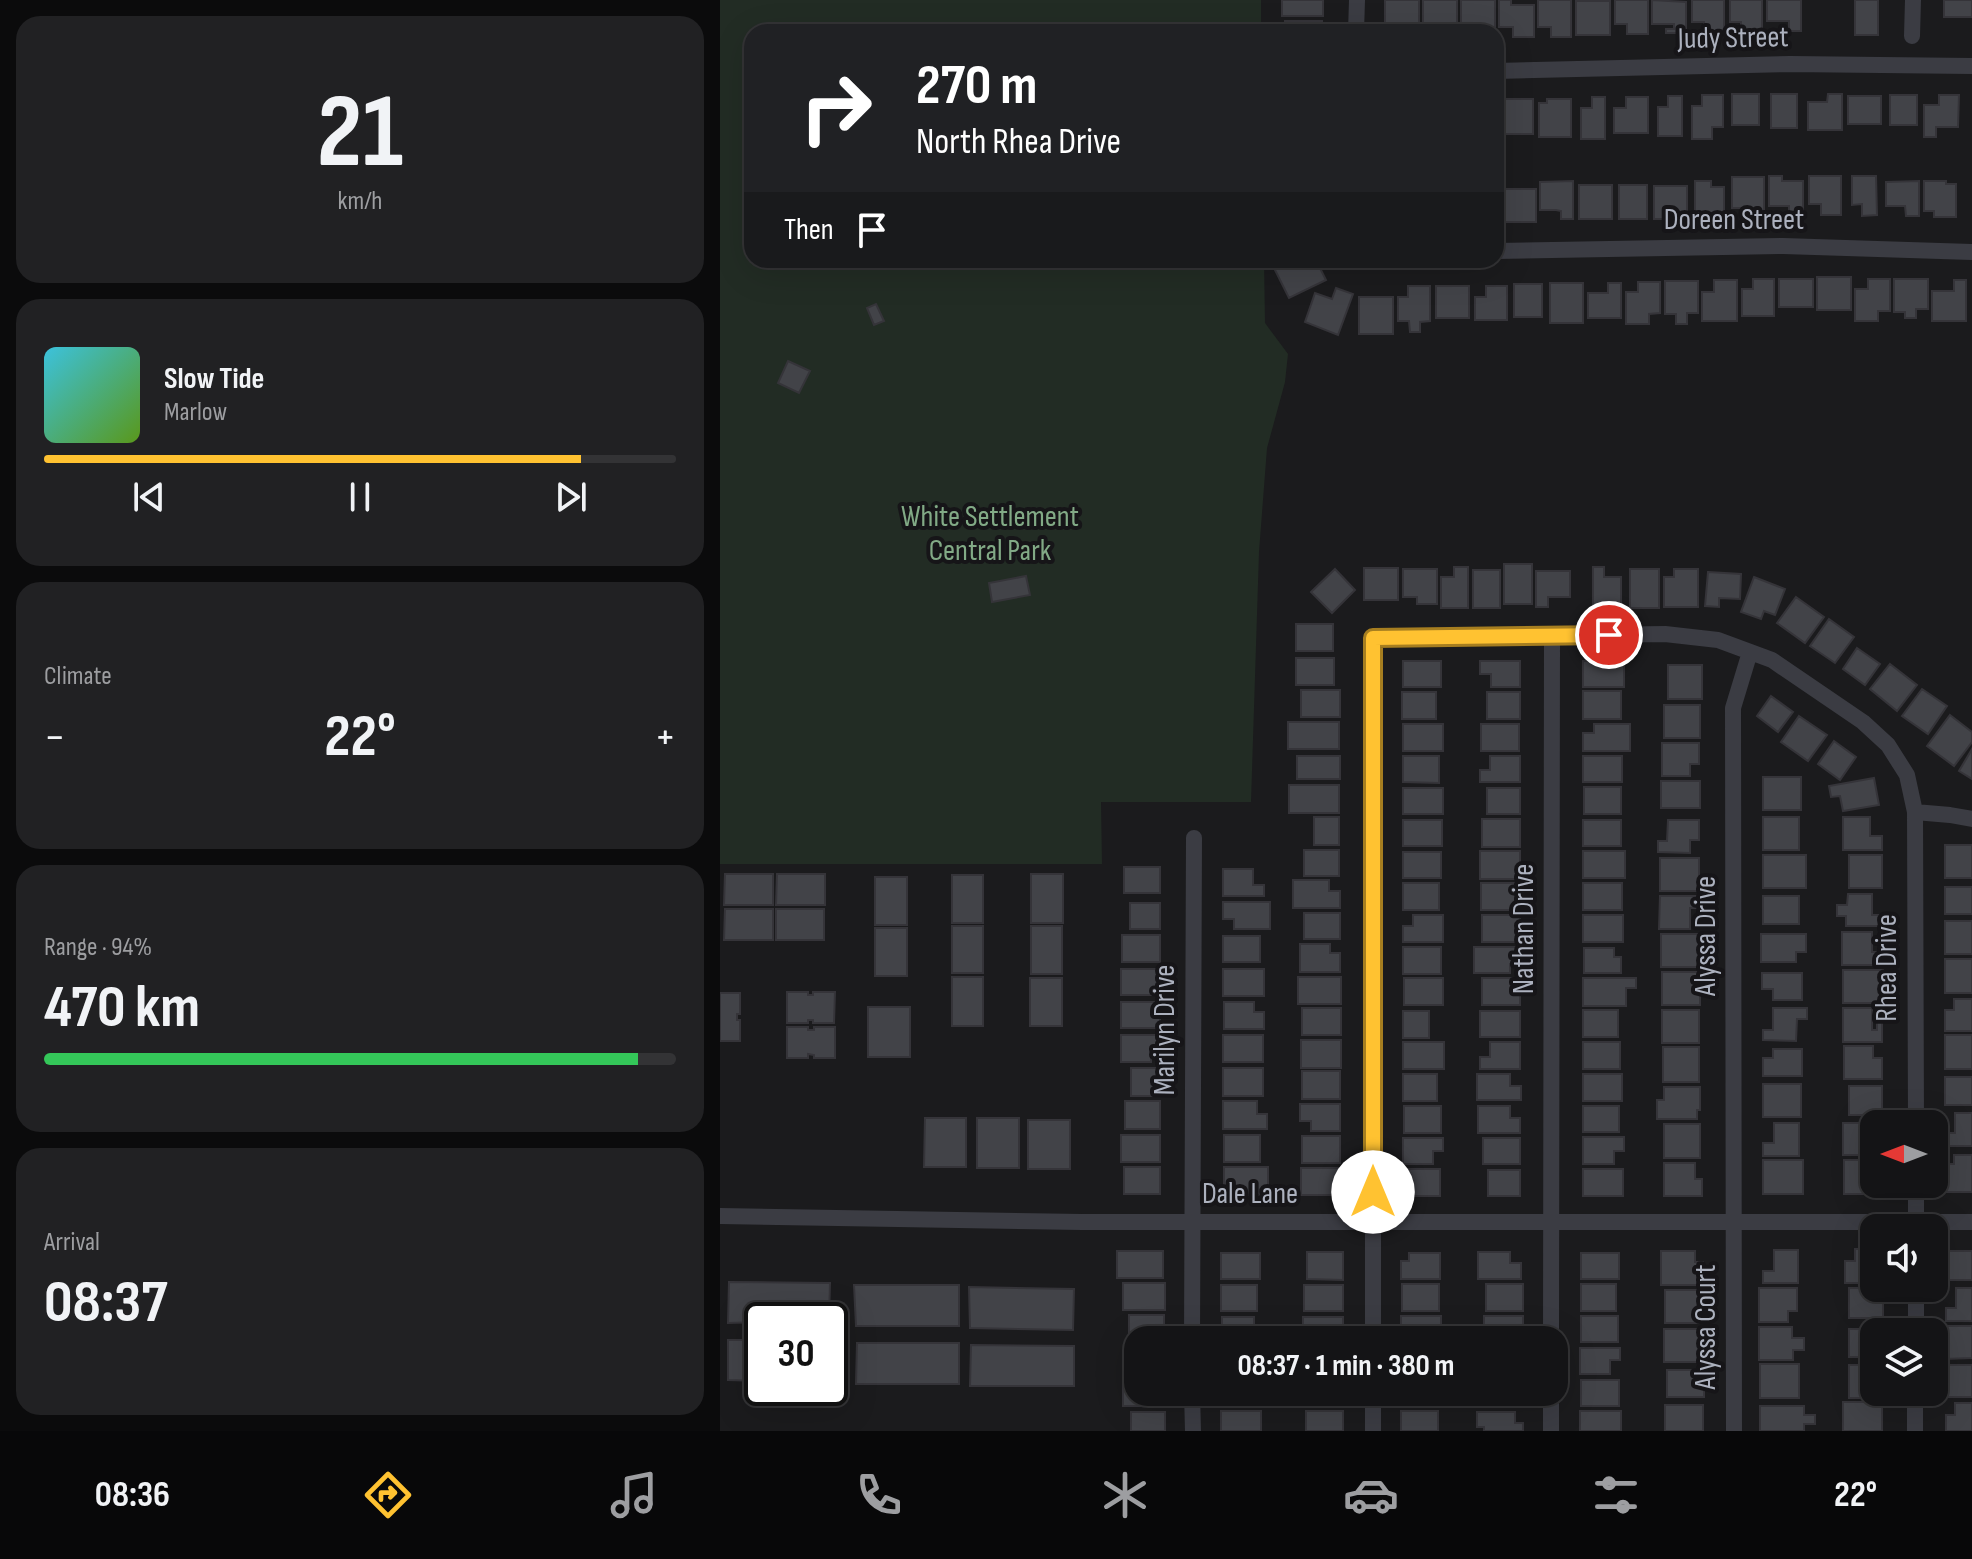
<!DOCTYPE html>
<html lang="en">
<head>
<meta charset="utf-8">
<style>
	:root { --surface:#141416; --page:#212123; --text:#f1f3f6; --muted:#9d9ea1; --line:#333335; --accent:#ffc231 }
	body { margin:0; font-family:"Sofia Sans Condensed",sans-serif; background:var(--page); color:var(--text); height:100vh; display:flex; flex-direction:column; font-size:30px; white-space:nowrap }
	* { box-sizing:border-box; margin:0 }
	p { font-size:26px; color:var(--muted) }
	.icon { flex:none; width:44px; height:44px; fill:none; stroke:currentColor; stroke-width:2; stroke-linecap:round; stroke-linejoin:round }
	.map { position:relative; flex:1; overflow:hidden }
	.sheet { display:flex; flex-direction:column; gap:16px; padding:16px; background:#0b0b0c; width:720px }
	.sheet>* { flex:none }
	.guide { position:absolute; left:24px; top:24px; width:760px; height:244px; border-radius:24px; box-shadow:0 8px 32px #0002,0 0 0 2px var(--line); background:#202124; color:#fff; overflow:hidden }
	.needle { width:52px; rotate:270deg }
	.buttons { position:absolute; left:1140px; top:1110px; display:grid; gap:16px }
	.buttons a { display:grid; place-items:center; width:88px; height:88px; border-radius:16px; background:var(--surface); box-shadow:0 8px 32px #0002,0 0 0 2px var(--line); font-size:40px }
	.speed { position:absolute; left:24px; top:1302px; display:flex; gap:16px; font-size:40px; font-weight:700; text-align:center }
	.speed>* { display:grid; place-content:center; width:104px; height:104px; border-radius:50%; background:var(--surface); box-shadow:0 8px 32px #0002,0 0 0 2px var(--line); line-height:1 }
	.speed .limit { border:4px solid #111; border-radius:12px; background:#fff; color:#111 }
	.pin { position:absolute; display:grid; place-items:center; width:68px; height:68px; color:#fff; margin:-34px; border:4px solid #fff; border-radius:50%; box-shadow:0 2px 8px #0007 }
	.me { position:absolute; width:88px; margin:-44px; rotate:0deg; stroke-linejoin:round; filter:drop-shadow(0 0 6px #0008) }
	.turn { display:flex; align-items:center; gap:28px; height:168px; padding:0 40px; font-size:36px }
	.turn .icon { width:104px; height:104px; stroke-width:2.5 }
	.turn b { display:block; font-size:56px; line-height:68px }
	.then { display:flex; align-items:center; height:76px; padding:0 40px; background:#0003; gap:16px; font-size:30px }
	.big { font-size:60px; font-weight:700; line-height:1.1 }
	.sheet .card { flex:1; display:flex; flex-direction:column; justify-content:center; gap:12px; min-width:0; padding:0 28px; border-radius:24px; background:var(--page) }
	.sheet .dial { align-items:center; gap:0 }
	.dial b { font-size:104px; line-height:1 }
	.song { display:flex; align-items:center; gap:24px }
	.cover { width:96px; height:96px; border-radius:12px; background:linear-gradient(135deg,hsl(190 70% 55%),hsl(90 70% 35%)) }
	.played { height:8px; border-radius:4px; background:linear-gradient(90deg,var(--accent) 85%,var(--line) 85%) }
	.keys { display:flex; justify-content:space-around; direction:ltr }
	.heat { display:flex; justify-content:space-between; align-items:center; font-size:44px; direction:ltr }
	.charge { height:12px; border-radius:6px; background:linear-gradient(90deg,#34c759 94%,var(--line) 0) }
	.trip { position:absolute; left:404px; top:1326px; width:444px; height:80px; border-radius:24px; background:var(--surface); box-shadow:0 8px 32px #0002,0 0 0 2px var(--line); font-weight:700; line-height:80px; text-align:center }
	.tab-bar { display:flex; height:128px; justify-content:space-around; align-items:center; background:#080809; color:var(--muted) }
	.tab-bar .icon { width:56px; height:56px }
	.tab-bar .selected { color:var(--accent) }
	.tab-bar b { font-size:36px; color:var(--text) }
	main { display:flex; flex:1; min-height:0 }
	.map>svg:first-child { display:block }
	.green { fill:#222c24 }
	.building { fill:#424348; stroke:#353439; stroke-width:2 }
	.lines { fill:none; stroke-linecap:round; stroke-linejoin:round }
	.minor { stroke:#3b3c43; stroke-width:16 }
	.route-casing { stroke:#a67e20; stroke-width:20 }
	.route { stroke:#ffc231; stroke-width:14 }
	.labels { text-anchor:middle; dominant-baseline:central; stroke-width:8; stroke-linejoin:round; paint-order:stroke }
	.street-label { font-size:30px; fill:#acb1be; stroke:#161518 }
	.park-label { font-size:30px; fill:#82aa86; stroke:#161518 }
</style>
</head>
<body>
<main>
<section class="sheet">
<div class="card dial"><b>21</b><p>km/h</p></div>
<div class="card">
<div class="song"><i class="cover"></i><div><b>Slow Tide</b><p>Marlow</p></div></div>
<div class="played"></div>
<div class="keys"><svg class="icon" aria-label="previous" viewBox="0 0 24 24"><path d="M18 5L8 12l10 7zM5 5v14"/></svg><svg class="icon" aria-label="pause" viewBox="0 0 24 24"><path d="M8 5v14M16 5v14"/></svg><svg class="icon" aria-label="next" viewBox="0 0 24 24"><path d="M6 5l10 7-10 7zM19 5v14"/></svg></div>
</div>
<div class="card"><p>Climate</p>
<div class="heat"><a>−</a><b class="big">22°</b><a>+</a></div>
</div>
<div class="card"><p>Range · 94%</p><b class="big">470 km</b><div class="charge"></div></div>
<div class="card"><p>Arrival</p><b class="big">08:37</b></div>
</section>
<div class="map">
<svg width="1252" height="1431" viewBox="0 0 1252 1431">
	<rect width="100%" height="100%" fill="#1b1b1d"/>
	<path class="green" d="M0,0H541V32H32V260H544L545,323L568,354L565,382L547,448L539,552L531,802H381L382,864H0Z"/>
	<path class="building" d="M562,0H603V16H562Z
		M665,0H699V28H687V32H665Z
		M703,0H737V32H717V28H703Z
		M741,0H775V32H764V27H741Z
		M779,0H791V5H814V37H793V27H779Z
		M818,0H851V37H831V27H818Z
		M895,0H928V34H907V24H895Z
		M932,0L966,2V33H946V29H954V24H932Z
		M972,0H1004V33H984V22H972Z
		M1010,0H1042V30H1021V22H1010Z
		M1047,0H1081V31H1069V21H1047Z
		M1135,0H1158V35H1135Z
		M1224,0H1252V17H1224Z
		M856,1H890V35H856Z
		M565,21H602V32H565Z
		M1012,94H1039V125H1012Z
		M1051,94H1077V128H1051Z
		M1108,94H1122V130H1088V102H1107Z
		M982,95H1003V127H992V139H972V106H982Z
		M1170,95H1197V125H1170Z
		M1219,95H1239L1238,127H1216V137H1204V105H1219Z
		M948,96H962V136H938V107H948Z
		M1128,96H1161V124H1128Z
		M872,97H885V139H861V108H872Z
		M906,97H928V133H894V108H906Z
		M780,99H813V134H780Z
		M827,99H851V137H819V103H827Z
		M1049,176H1062V181H1083V216H1069V206H1049Z
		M1089,176H1121V215H1101V204H1089Z
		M1132,176H1156L1157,215L1142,216V204L1132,205Z
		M1012,177H1044V216H1022V208H1012Z
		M853,181V219H841V211L836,210H820V182Z
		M975,181H991V187H1004V218H975Z
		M1199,181V216H1186L1185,206H1166V182Z
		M1204,181H1226V184H1236V217H1214V211H1204Z
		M859,185H892V219H859Z
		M899,185H927V219H899Z
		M934,186H967V219H934Z
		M781,189H816V222H781Z
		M571,260H582L584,266L596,260L606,280L569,298L554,268Z
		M1097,277H1131V310H1097Z
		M1033,279H1054V316H1022V289H1033Z
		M1059,279H1093V307H1059Z
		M1148,279H1170V311H1158V321H1135V289H1148Z
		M1174,279H1208V309H1196V318H1185V312H1174Z
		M994,280H1017V321H982V292H994Z
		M1234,280H1246V321H1212V291H1234Z
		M945,281H978V313H967V324H956V314H945Z
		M918,282H940V313L929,314V324H906V292H918Z
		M830,283H863V323H830Z
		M888,283H901V318H868V293H888Z
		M794,284H822V317H794Z
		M688,286H710V321L700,322V332H690L689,321H678V297H688Z
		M716,286H749V318H716Z
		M766,286H787V320H755V297H766Z
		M616,288L633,294L618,335L585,322L595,293L612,299Z
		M639,297H673V334H639Z
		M156,304L164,321L154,325L147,308Z
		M68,361L90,371L79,393L58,383Z
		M784,564H812V604H784Z
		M734,567H748V608H721V577H734Z
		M873,567H884V577H901V608H873Z
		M644,568H678V600H644Z
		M615,569L635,590L612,613L591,592Z
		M683,569H717V604H697V597H683Z
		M910,569H939V608H910Z
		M954,569H978V607H944V577H954Z
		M753,570H780V608H753Z
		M816,571H850V597H828V607H816Z
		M988,572L1021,574L1020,599L999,598V607L985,606Z
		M306,576L310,595L272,602L269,583Z
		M1034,577L1065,589L1055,615L1044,611L1041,619L1021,612Z
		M1076,597L1104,617L1085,643L1057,623Z
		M1109,619L1134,637L1115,663L1090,646Z
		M576,624H613V651H576Z
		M1137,648L1160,664L1145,685L1123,669Z
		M576,658H614V685H576Z
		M683,661H721V687H683Z
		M760,661H800V687H771V674H760Z
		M863,661H904V687H863Z
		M1170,664L1197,685L1177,711L1150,689Z
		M948,665H982V699H948Z
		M1202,689L1227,706L1208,734L1182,716Z
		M581,690H620V717H581Z
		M863,691H901V719H863Z
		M682,692H716V719H682Z
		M767,692H800V719H767Z
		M1051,696L1073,712L1058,732L1037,716Z
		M944,705H980V738H944Z
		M1230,715L1252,732V742L1234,766L1207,746Z
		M1079,716L1107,735L1088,761L1061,742Z
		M568,722H619V749H568Z
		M683,724H723V751H683Z
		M761,724H799V751H761Z
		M874,724H910V751H863V733H874Z
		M1114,741L1136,757L1120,780L1098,764Z
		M942,743H979V764H970V776H942Z
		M1252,749V779L1239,771Z
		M577,756H620V779H577Z
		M683,756H719V783L683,782Z
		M770,756H800V782H760V770H770Z
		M863,756H902V782H863Z
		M1043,777H1081V810H1043Z
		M1154,778L1159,805L1123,811L1120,796L1111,797L1109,786Z
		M941,781H980V808H941Z
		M569,785H619V813H569Z
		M864,787H901V814H864Z
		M683,788H723V814H683Z
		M767,788H800V814H767Z
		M594,817H619V845H594Z
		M1043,817H1079V850H1043Z
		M1123,817H1150V836H1162V850H1123Z
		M762,819H800V847H762Z
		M683,820H722V846H683Z
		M863,820H901V846H863Z
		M948,820H979V840H970V853L938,852V841H947Z
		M1225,845H1252V878H1225Z
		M584,850H619V876H584Z
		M760,851H800V879H760Z
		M863,851H905V878H863Z
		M683,852H721V878H683Z
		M1043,855H1086V888H1043Z
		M1129,855H1162V888H1129Z
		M940,858H979V891H940Z
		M404,867H440V893H404Z
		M503,869H533V885H544V896H503Z
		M5,874H53V905H4Z
		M57,874H105V905H56Z
		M311,874H343V923H311Z
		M232,875H263V923H232Z
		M155,877H187V925H155Z
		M573,880H609V891H620V908H573Z
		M683,883H719V910H683Z
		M761,883H800V910H761Z
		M863,883H902V910H863Z
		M1225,887H1252V914H1225Z
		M1128,894H1152V915H1162V926H1126V916H1117V905H1127Z
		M940,896H980V908H970V929H939Z
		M1043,896H1079V924H1043Z
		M503,902H550V929H514V919H503Z
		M410,903H440V929H410Z
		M5,909H53V940H4Z
		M56,909H104V940H56Z
		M584,913H620V939H584Z
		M693,915H723V942H683V926H693Z
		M762,915H800V942H762Z
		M863,915H903V942H863Z
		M1225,921H1252V954H1225Z
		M232,926H263V973H232Z
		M311,926H342V974H311Z
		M155,928H187V976H155Z
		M1122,932H1152V952H1163V965H1122Z
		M941,934H979V967H941Z
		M1041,934H1086V952H1076V962H1041Z
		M402,935H440V962H402Z
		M503,936H540V962H503Z
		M580,944H610V953H620V972H580Z
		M683,947H721V974H683Z
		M754,947H800V964H790V973H754Z
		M864,948H894V957H901V973H864Z
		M1225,959H1252V993H1225Z
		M401,969H440V995H401Z
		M503,969H544V996H503Z
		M1123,970H1163V1003H1123Z
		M942,972H980V1005H942Z
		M1042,973H1082V1000H1053V989H1042Z
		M232,977H263V1026H232Z
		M578,977H621V1004H578Z
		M310,978H342V1026H310Z
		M684,978H723V1005H684Z
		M762,978H800V1005H762Z
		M863,978H916V988H906V1006H863Z
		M67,992H88V995H93V992H115L114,1023H93V1020H88V1023H67Z
		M0,993H20V1014H17V1020H20V1041H0Z
		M1234,999H1252V1031H1225V1010H1234Z
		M401,1002H440V1028H401Z
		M504,1002H534V1012H544V1029H504Z
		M148,1007H190V1057H148Z
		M582,1008H621V1035H582Z
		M1053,1008H1087V1019H1077L1076,1041L1043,1040V1030H1053Z
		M1123,1008H1152V1030H1157V1021H1162V1042H1123Z
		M863,1010H898V1037H863Z
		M942,1010H979V1043H942Z
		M683,1011H709V1038H683Z
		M760,1011H800V1037H760Z
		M67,1027H88V1030H94V1027H115V1058H94V1055L88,1054V1058H67Z
		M401,1035H441V1051H431V1062H401Z
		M503,1035H543V1062H503Z
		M1225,1035H1252V1069H1225Z
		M581,1040H621V1068H581Z
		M683,1042H724V1069H683Z
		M770,1042H800V1069H760V1057H770Z
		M863,1042H900V1069H863Z
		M1124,1046H1153V1058H1162V1079H1124Z
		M943,1047H979V1082H943Z
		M1053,1049H1082V1076H1043V1058H1053Z
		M411,1068H441V1096H411Z
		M503,1068H543V1096H503Z
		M582,1071H620V1099H582Z
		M683,1074H717V1101H683Z
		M757,1074H790V1086H801V1100H757Z
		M863,1074H902V1101H863Z
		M1225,1077H1252V1105H1225Z
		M1043,1084H1081V1117H1043Z
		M1129,1086H1162V1115H1129Z
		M944,1087H980V1110H977V1119H937V1100H944Z
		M405,1101H440V1129H405Z
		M503,1101H537V1114H547V1129H503Z
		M580,1104H620V1131H591V1121H580Z
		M684,1106H721V1133H684Z
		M758,1106H790V1118H800V1133H758Z
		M863,1106H899V1132H863Z
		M1235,1113H1252V1146H1225V1133H1235Z
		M205,1118H246V1167H204Z
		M257,1118H299V1168H257Z
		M308,1120H350V1169H308Z
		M1054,1123H1079V1156H1043V1143H1054Z
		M1123,1123H1151L1154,1155H1123Z
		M944,1124H980V1158H944Z
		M401,1135H440V1162H401Z
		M504,1135H540V1162H504Z
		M582,1136H620V1163H582Z
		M863,1137H904V1151H894V1164H863Z
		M683,1138H723V1151H713V1164H683Z
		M763,1138H800V1164H763Z
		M1234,1155H1252V1192H1226V1164H1234Z
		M1043,1160H1083V1194H1043Z
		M1124,1160H1153L1154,1184H1163V1194H1124Z
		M944,1163H975V1179H982V1196H944Z
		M404,1167H440V1194H404Z
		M504,1167H548V1195H504Z
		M581,1168H621V1195H581Z
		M683,1169H720V1196H683Z
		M863,1169H903V1196H863Z
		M768,1170H800V1196H768Z
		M1135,1249H1154V1283H1125V1261H1135Z
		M1054,1250H1078V1283H1043V1271H1054Z
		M397,1251H443V1278H397Z
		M941,1251H975V1262H983V1285H941Z
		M1225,1251H1252V1280H1225Z
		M587,1252H623V1280L587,1279Z
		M758,1252H790V1263H801V1279H758Z
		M501,1253H540V1279H501Z
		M689,1253H720V1279H681V1261H689Z
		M861,1253H899V1279H861Z
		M9,1282L110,1283L109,1320L8,1323Z
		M403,1283H445V1310H403Z
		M682,1284H719V1311H682Z
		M766,1284H803V1311H766Z
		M861,1284H896V1311H861Z
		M134,1285H239V1326H136Z
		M501,1285H537V1311H501Z
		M584,1285H623V1311H584Z
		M249,1287L354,1289L353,1330L250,1328Z
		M1039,1288H1077V1311H1068V1322H1039Z
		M1129,1288H1163V1318H1129Z
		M1236,1288H1252V1321H1226V1308H1236Z
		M945,1290H983V1323H945Z
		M409,1315H444V1340L409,1341Z
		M681,1316H721V1340H681Z
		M764,1316H803V1340H764Z
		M861,1316H898V1342H861Z
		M502,1317H534V1340H502Z
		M583,1317H623V1340H583Z
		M1225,1326H1252V1358L1225,1359Z
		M1039,1327H1072V1338H1084V1350H1073V1360H1039Z
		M944,1329H984V1362H944Z
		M1129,1329H1162V1332H1154V1357H1129Z
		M8,1340H42V1381L8,1380Z
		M137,1343H239V1384H136Z
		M251,1345L354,1346V1386H250Z
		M405,1347H418V1374H405Z
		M860,1348H900V1360H890V1374H860Z
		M1040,1364H1079V1398H1040Z
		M1129,1365H1154L1153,1398H1129Z
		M1226,1365H1252V1397H1226Z
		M947,1370H984V1397H947Z
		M403,1378H418V1392H441V1406H403Z
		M861,1380H899V1406H861Z
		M501,1392H537V1407H501Z
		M584,1392H624V1406H584Z
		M681,1392H717V1406H681Z
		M765,1392H804V1406H765Z
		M1123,1402H1162V1431H1123Z
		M1235,1403H1252V1431H1226V1415H1235Z
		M945,1405H983V1431H945Z
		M1040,1406H1084V1415H1095V1424H1084V1431H1040Z
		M501,1411H541V1431H501Z
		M586,1411H623V1431H586Z
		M681,1411H718V1431H681Z
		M860,1411H901V1431H860Z
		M411,1412H445V1431H411Z
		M757,1412H795V1423H803V1431H764V1427H757Z"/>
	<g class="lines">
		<path class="minor" d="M636,32L637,0
			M1192,36L1193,0
			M776,71L1070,64L1252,66
			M776,251L1063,246L1252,252
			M1195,812L1230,815L1252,819
			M1196,1184V1228
			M0,1216L362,1222H1252
			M1196,1332V1288
			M472,1340L474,838
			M653,1340V638L945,634L998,640L1052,660L1143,722L1168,745L1187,775L1195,812L1196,1124
			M831,1340L832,636
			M472,1392L473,1431
			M653,1392V1431
			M831,1431V1392
			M1014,1431L1013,708L1030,652
			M1195,1431V1392"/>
	</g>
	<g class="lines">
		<g class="route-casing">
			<path id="route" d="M653,1192V638L889,635"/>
		</g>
		<use href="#route" class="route"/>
	</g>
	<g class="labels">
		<g class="street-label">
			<text transform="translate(1013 38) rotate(-1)">Judy Street</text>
			<text x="1014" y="220">Doreen Street</text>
			<text transform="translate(804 929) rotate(-90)">Nathan Drive</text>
			<text transform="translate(986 936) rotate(-90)">Alyssa Drive</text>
			<text transform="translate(1167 968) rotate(-90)">Rhea Drive</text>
			<text transform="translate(445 1030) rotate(-90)">Marilyn Drive</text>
			<text x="530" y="1194">Dale Lane</text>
			<text transform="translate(986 1327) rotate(-90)">Alyssa Court</text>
		</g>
		<g class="park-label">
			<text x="270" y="517">White Settlement<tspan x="270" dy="34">Central Park</tspan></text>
		</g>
	</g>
</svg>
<div class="buttons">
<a><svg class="needle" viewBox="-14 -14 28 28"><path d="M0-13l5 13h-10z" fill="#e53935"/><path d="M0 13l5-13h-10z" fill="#9d9ea1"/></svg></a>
<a><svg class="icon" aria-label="sound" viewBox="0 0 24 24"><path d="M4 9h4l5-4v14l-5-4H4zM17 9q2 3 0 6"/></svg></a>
<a><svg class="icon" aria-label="layers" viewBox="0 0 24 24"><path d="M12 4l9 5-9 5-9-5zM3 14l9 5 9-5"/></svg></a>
</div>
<div class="speed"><div class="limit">30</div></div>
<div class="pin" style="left:889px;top:635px;background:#d93025"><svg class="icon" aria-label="arrive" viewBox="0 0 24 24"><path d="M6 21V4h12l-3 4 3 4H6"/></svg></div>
<svg class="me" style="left:653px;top:1192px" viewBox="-20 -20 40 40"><circle r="19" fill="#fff"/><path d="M0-13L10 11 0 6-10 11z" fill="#ffc231"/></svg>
<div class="trip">08:37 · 1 min · 380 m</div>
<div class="guide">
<div class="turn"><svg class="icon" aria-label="right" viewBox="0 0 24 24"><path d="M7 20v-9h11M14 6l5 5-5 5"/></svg><div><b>270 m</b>North Rhea Drive</div></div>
<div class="then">Then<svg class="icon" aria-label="arrive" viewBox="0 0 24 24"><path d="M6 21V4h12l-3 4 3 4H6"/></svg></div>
</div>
</div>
</main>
<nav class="tab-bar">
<b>08:36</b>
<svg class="icon selected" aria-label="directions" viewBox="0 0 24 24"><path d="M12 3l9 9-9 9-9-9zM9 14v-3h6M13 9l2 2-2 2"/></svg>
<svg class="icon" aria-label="music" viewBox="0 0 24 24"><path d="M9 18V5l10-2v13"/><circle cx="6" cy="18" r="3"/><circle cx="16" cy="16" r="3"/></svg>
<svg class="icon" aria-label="phone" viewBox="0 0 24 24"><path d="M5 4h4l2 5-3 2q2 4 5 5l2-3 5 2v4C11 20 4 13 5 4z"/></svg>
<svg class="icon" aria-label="climate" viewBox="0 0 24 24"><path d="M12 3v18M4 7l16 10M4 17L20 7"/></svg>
<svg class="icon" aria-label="car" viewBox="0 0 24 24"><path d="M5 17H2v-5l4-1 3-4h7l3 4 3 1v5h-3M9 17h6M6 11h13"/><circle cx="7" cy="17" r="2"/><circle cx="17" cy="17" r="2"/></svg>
<svg class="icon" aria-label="filters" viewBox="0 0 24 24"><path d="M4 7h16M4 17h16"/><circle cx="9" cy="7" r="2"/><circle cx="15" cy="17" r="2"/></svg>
<b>22°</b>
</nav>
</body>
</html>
